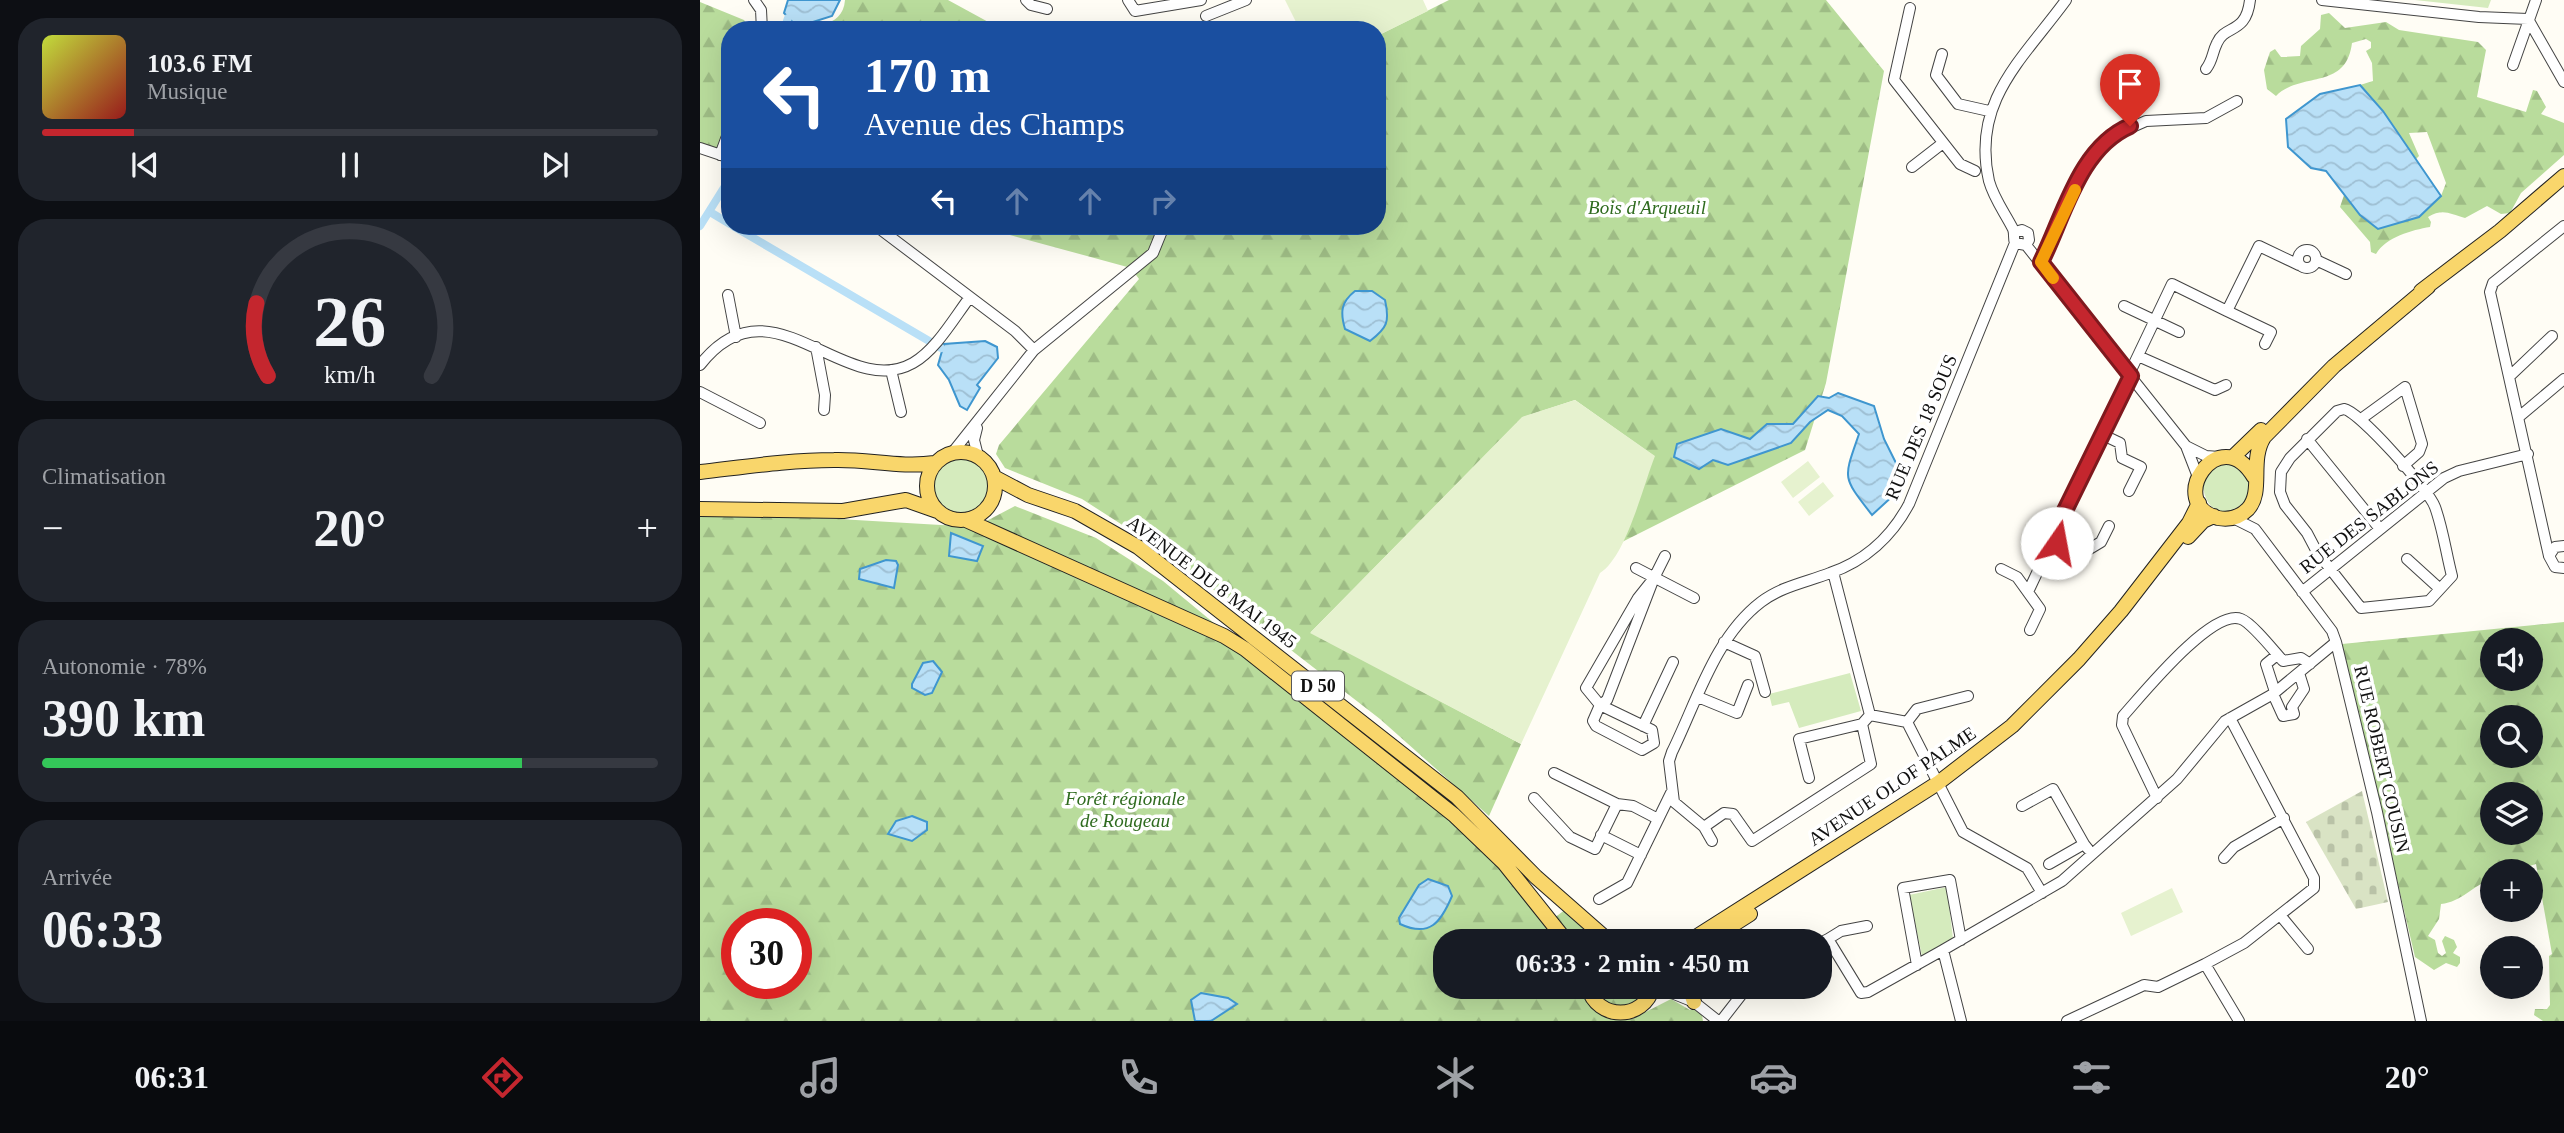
<!DOCTYPE html>
<html lang="fr">
<head>
<meta charset="utf-8">
<style>
	:root { --surface:#171b24; --page:#20242c; --text:#f1f3f6; --muted:#9ea1a6; --line:#363941; --accent:#c4262e }
	body { margin:0; font-family:"Times New Roman",serif; background:var(--page); color:var(--text); height:100vh; display:flex; flex-direction:column; font-size:26px; white-space:nowrap }
	* { box-sizing:border-box; margin:0 }
	p { font-size:23px; color:var(--muted) }
	.icon { flex:none; width:38px; height:38px; fill:none; stroke:currentColor; stroke-width:2; stroke-linecap:round; stroke-linejoin:round }
	.map { position:relative; flex:1; overflow:hidden }
	.drawer { display:flex; flex-direction:column; gap:18px; padding:18px; background:#0d0f14; width:700px }
	.drawer>* { flex:none }
	.top-card { position:absolute; left:21px; top:21px; width:665px; height:214px; border-radius:28px; box-shadow:0 7px 28px #0002; background:#1a4fa0; color:#fff; overflow:hidden }
	.buttons { position:absolute; left:1780px; top:628px; display:grid; gap:14px }
	.buttons a { display:grid; place-items:center; width:63px; height:63px; border-radius:50%; background:var(--surface); box-shadow:0 7px 28px #0002; font-size:35px }
	.speed { position:absolute; left:21px; top:908px; display:flex; gap:14px; font-size:35px; font-weight:700; text-align:center }
	.speed>* { display:grid; place-content:center; width:91px; height:91px; border-radius:50%; background:var(--surface); box-shadow:0 7px 28px #0002; line-height:1 }
	.speed .limit { border:10px solid #d22; background:#fff; color:#111 }
	.pin { position:absolute; display:grid; place-items:center; width:60px; height:60px; color:#fff; margin:-72px -30px; border-radius:50% 50% 50% 0; rotate:-45deg; box-shadow:0 0 7px #0007 }
	.pin .icon { rotate:45deg }
	.me { position:absolute; width:77px; margin:-38px; rotate:12deg; stroke-linejoin:round; filter:drop-shadow(0 0 5px #0008) }
	.turn { display:flex; align-items:center; gap:24px; height:147px; padding:0 28px; font-size:32px }
	.turn .icon { width:91px; height:91px; stroke-width:2.5 }
	.turn b { display:block; font-size:49px; line-height:60px }
	.lanes { display:flex; align-items:center; height:66px; padding:0 28px; background:#0003; justify-content:center; gap:35px; direction:ltr }
	.lanes .off { opacity:.35 }
	.big { font-size:52px; font-weight:700; line-height:1.1 }
	.drawer .card { flex:1; display:flex; flex-direction:column; justify-content:center; gap:10px; min-width:0; padding:0 24px; border-radius:28px; background:var(--page) }
	.drawer .dial { align-items:center; gap:0 }
	.dial svg { height:182px; overflow:visible; fill:none; stroke:var(--line); stroke-width:7; stroke-linecap:round; text-anchor:middle }
	.dial text { fill:var(--text); stroke:none }
	.song { display:flex; align-items:center; gap:21px }
	.cover { width:84px; height:84px; border-radius:10px; background:linear-gradient(135deg,hsl(70 70% 55%),hsl(0 70% 35%)) }
	.played { height:7px; border-radius:4px; background:linear-gradient(90deg,var(--accent) 15%,var(--line) 15%) }
	.keys { display:flex; justify-content:space-around; direction:ltr }
	.heat { display:flex; justify-content:space-between; align-items:center; font-size:38px; direction:ltr }
	.charge { height:10px; border-radius:5px; background:linear-gradient(90deg,#34c759 78%,var(--line) 0) }
	.trip { position:absolute; left:733px; top:929px; width:399px; height:70px; border-radius:28px; background:var(--surface); box-shadow:0 7px 28px #0002; font-weight:700; line-height:70px; text-align:center }
	.tabs { display:flex; height:112px; justify-content:space-around; align-items:center; background:#090b0e; color:var(--muted) }
	.tabs .icon { width:49px; height:49px }
	.tabs .active { color:var(--accent) }
	.tabs b { font-size:32px; color:var(--text) }
	main { display:flex; flex:1; min-height:0 }
	.map>svg:first-child { display:block }
	.green { fill:#d5ebbd }
	.forest { fill:url(#forest-firs); fill-rule:evenodd }
	.cemetery { fill:url(#cemetery-stones) }
	.pitch { fill:#e6f2cf }
	.water { fill:url(#water-waves); stroke:#3f96cf; stroke-width:2 }
	.lines { fill:none; stroke-linecap:round; stroke-linejoin:round }
	.canal { stroke:#b9e0f7; stroke-width:8 }
	.minor-casing { stroke:#444; stroke-width:12 }
	.major-casing { stroke:#222; stroke-width:16 }
	.minor { stroke:#fff; stroke-width:10 }
	.major { stroke:#f9d66b; stroke-width:14 }
	.route-casing { stroke:#7f191e; stroke-width:18 }
	.route { stroke:#c4262e; stroke-width:12 }
	.slow { stroke:#f59e0b; stroke-width:12 }
	.labels { text-anchor:middle; dominant-baseline:central; stroke-width:7; stroke-linejoin:round; paint-order:stroke }
	.shield { fill:#fff; stroke:#585858; stroke-width:2 }
	.shield-label { font-size:18px; font-weight:bold; fill:#111 }
	.park-label { font-size:19px; font-style:italic; fill:#2f6b1f; stroke:#fff }
	.street-label { font-size:19px; fill:#111; stroke:#fff }
</style>
</head>
<body>
<main>
<section class="drawer">
<div class="card">
<div class="song"><i class="cover"></i><div><b>103.6 FM</b><p>Musique</p></div></div>
<div class="played"></div>
<div class="keys"><svg class="icon" aria-label="previous" viewBox="0 0 24 24"><path d="M18 5L8 12l10 7zM5 5v14"/></svg><svg class="icon" aria-label="pause" viewBox="0 0 24 24"><path d="M8 5v14M16 5v14"/></svg><svg class="icon" aria-label="next" viewBox="0 0 24 24"><path d="M6 5l10 7-10 7zM19 5v14"/></svg></div>
</div>
<div class="card dial"><svg viewBox="0 0 100 80">
<path d="M14 69A42 42 0 1 1 86 69"/>
<path d="M14 69A42 42 0 0 1 9 37" stroke="#c4262e"/>
<text x="50" y="56" font-size="32" font-weight="700">26</text>
<text x="50" y="72" font-size="11">km/h</text>
</svg></div>
<div class="card"><p>Climatisation</p>
<div class="heat"><a>−</a><b class="big">20°</b><a>+</a></div>
</div>
<div class="card"><p>Autonomie · 78%</p><b class="big">390 km</b><div class="charge"></div></div>
<div class="card"><p>Arrivée</p><b class="big">06:33</b></div>
</section>
<div class="map">
<svg width="1864" height="1021" viewBox="0 0 1864 1021">
	<defs>
		<pattern id="forest-firs" width="22" height="20" patternUnits="userSpaceOnUse" patternTransform="scale(1.75)"><rect width="22" height="20" fill="#b9dc9c"/><path d="M5 1l3.5 6h-7zM16 11l3.5 6h-7z" fill="#9ebc85"/></pattern>
		<pattern id="cemetery-stones" width="16" height="16" patternUnits="userSpaceOnUse" patternTransform="scale(1.75)"><rect width="16" height="16" fill="#d9e3c4"/><path d="M2 7V4a2 2 0 0 1 4 0v3zM10 15v-3a2 2 0 0 1 4 0v3z" fill="#b9c2a7"/></pattern>
		<pattern id="water-waves" width="16" height="10" patternUnits="userSpaceOnUse" patternTransform="scale(1.75)"><rect width="16" height="10" fill="#b9e0f7"/><path d="M0 5q4-4 8 0t8 0" fill="none" stroke="#9ebfd3"/></pattern>
	</defs>
	<rect width="100%" height="100%" fill="#fffdf5"/>
	<path class="green" d="M1715,0H1791L1788,8Z
		M232 485a29 29 0 1 1 58 0a29 29 0 1 1-58 0Z
		M1525,460L1551,476L1550,497C1526,522 1504,514 1502,479Z
		M1150,673L1161,711L1099,728L1089,702L1072,706L1069,694Z
		M1247,887L1253,939L1222,956L1209,895Z"/>
	<path class="forest" d="M145,0H248L303,30H86C108,26 143,30 145,0Z
		M749,0H1126L1184,71L1126,383L1105,450L922,542L954,456L875,400L823,417L611,632L821,744L789,816L680,719L466,553L382,499L305,468L296,454L299,445L439,279L431,268L277,226H677V36Z
		M0,2L44,20L51,30H30V120L17,148L0,144Z
		M1629,13L1645,28L1686,22L1699,30L1778,42L1786,50L1777,97L1826,112L1833,90L1837,91L1846,107L1841,114L1864,123V155L1821,193L1810,213L1801,214L1787,206L1765,218C1750,214 1743,208 1728,217L1731,222L1730,227C1712,230 1686,237 1676,254L1671,252L1670,242L1640,207L1644,195L1660,215L1741,196L1746,183L1727,132L1709,133L1719,156L1715,160L1682,110L1660,85L1673,81L1672,63L1666,51L1671,48V42L1666,39L1652,43C1646,91 1601,71 1576,96L1567,89L1564,70L1570,52L1575,49L1581,57L1600,56L1601,46L1620,29L1621,15Z
		M315,506L396,538L463,581L774,838L849,922L866,909L903,941L746,942V987H950L934,1010L932,1019L971,999L990,1010L994,1009L1002,1015L1003,1021H511L536,1005L491,1000L495,1021H0V511L275,527ZM37,924H96V984H37Z
		M1864,622V1021H1843L1834,1015L1835,1009H1847L1850,1005L1849,956L1852,954L1836,864L1813,871L1792,872V879C1773,885 1762,902 1741,904L1739,919L1728,936L1735,940L1738,953L1742,956L1746,953L1742,941L1745,936L1754,940L1757,947L1753,953L1760,957V963L1757,967L1746,963L1734,970L1715,957L1642,644ZM1792,640H1830V679H1792ZM1792,718H1830V756H1792ZM1792,794H1830V833H1792Z"/>
	<path class="cemetery" d="M1662,791L1688,902L1656,909L1606,822Z"/>
	<path class="pitch" d="M585,0H723L728,11L677,36V30H600Z
		M875,400L955,456C943,486 926,557 900,573L821,744L610,633L822,417Z
		M1108,461L1120,477L1093,498L1081,482Z
		M1123,482L1134,496L1109,516L1098,502Z
		M1472,888L1483,912L1431,936L1421,913Z"/>
	<path class="water" d="M88,0H140L132,16L97,27L84,13Z
		M1660,85L1683,111L1741,196L1719,217L1678,229L1660,215L1626,171L1611,168L1588,147L1586,119L1620,94Z
		M655,291H672L685,300C690,322 687,328 670,341L645,329C640,312 641,302 655,291Z
		M285,341L297,347L298,358L277,385L280,388L267,410L260,406L249,380L238,365L244,344Z
		M1138,393L1174,406L1184,439L1196,463V493L1172,515C1142,476 1143,480 1159,434L1142,416L1128,410L1110,422L1091,443L1028,465L1013,460L999,469L974,457L977,444L1021,429L1050,439L1067,424H1093L1118,396L1129,398Z
		M251,533L283,546L277,561L249,556Z
		M186,560L196,561L198,565L194,588L159,579L160,569Z
		M233,661L242,672L232,693L225,695L212,688V684L223,663Z
		M212,816L227,822V830L212,841L188,834L196,821Z
		M728,879L748,886L752,896C741,922 730,938 700,924L699,918L719,885Z
		M501,993L528,998L537,1004L511,1021H495L491,1000Z"/>
	<g class="lines">
		<path class="canal" d="M84,30L88,18
			M10,212L30,224
			M0,226L30,178
			M33,226L241,348"/>
		<g class="minor-casing">
			<path id="minor" d="M54,0L61,10L62,30
				M326,0L331,5L347,9
				M428,0L435,11L501,0
				M1622,0L1779,17L1828,19L1864,82
				M1210,8L1194,80L1260,164L1275,171
				M506,16L546,0
				M1242,54L1236,75L1258,104L1289,111
				M1813,65L1836,0
				M1506,69C1513,60 1512,53 1517,43C1525,24 1546,35 1550,0
				M0,148L30,158
				M20,155L30,128
				M1212,167L1243,143
				M176,226L315,331L334,350
				M1315,232L1322,230L1328,233L1329,240L1326,245
				M1315,243L1326,245L1486,446L1498,477
				M1598 259a9 9 0 1 1 18 0a9 9 0 1 1-18 0Z
				M1616,260L1646,274
				M1341,262L1388,162L1412,136L1446,121L1506,118L1537,101
				M28,295L36,337
				M1424,306L1479,332
				M1527,311L1571,332L1565,344
				M116,347L125,395L124,410
				M1438,356L1515,390L1526,385
				M0,365C71,273 144,402 213,363C236,350 254,318 270,297
				M191,370L201,412
				M1811,375L1852,336
				M0,392L60,423
				M1644,409C1660,412 1729,490 1735,507C1743,529 1746,553 1752,576L1729,601L1661,608L1617,552L1607,533L1585,505L1580,492L1581,472L1590,458L1637,411Z
				M1820,416L1864,379
				M1661,419L1705,387L1722,444L1719,452L1703,466
				M277,428L274,440L278,456
				M1401,434L1420,443L1422,458L1441,467L1429,491
				M1607,439L1680,529
				M1486,446L1506,456L1520,457
				M252,453L334,350L453,253L464,226
				M1533,518L1555,529L1632,631L1636,642L1677,812L1721,1021
				M1334 536a10 10 0 1 1 20 0a10 10 0 1 1-20 0Z
				M1353,535L1422,390L1430,381L1432,368L1472,284L1527,311L1559,246L1599,265
				M1352,541L1381,554L1401,542L1409,526
				M1864,546L1855,547L1849,556L1855,567L1864,568
				M1849,556L1790,292L1793,283L1864,226
				M1707,559L1740,589
				M936,568L994,598
				M1301,569L1317,577L1340,609L1330,630
				M1133,572L1170,715L1207,722L1263,832L1327,868L1342,893
				M954,578L907,700L900,705L886,688L938,598Z
				M954,578L965,556
				M1328,592L1351,543
				M1602,592L1744,478L1759,471L1828,454
				M1024,642L1055,656L1065,692
				M1575,692L1566,664L1577,655
				M1573,694L1583,716L1594,714L1592,707L1604,689L1599,673
				M998,697L1037,713L1048,685
				M900,705L952,730L954,743L942,750L896,726L893,721Z
				M1207,722L1217,709L1268,696
				M943,726L973,662
				M854,773L917,804
				M1109,778L1099,739L1162,724
				M834,798L870,837L895,849L917,804L933,806L958,819
				M1457,798L1422,725L1423,716C1442,695 1512,608 1541,619C1552,623 1574,651 1583,661L1601,658L1610,664
				M1322,806L1353,789L1384,844
				M1004,827L1024,813L1033,814L1052,841L1171,764L1162,724L1170,715
				M901,835L941,855
				M1012,841L1004,827L974,802L969,761L972,752C997,701 1015,637 1061,602C1082,586 1107,582 1130,573C1165,561 1192,536 1209,504L1315,243C1313,238 1315,234 1313,229C1305,213 1294,199 1289,181C1271,101 1323,59 1366,0
				M1524,858L1534,847L1584,818
				M1349,864L1384,844L1388,849
				M899,899L927,883L971,793
				M1580,915L1608,949
				M1128,939L1141,931L1167,926
				M1120,943L1128,939L1161,993L1168,992L1243,950
				M1505,964L1539,1021
				M1217,965L1203,888L1250,880L1261,940
				M957,987L994,1002L1018,1021
				M1021,1021L1042,994L1053,987
				M1261,1021L1243,950L1362,881L1477,779L1525,721L1573,694L1636,642
				M1367,1021L1444,985L1458,987L1505,964L1544,943L1614,888V878L1530,718"/>
		</g>
		<g class="major-casing">
			<path id="major" d="M1721,291L1800,231L1864,176
				M227 486a34 34 0 1 1 68 0a34 34 0 1 1-68 0Z
				M1532,458L1561,430
				M0,472C44,467 89,460 134,460C169,459 200,468 235,463
				M294,477L328,495L375,511L438,547L757,797L836,877L910,942
				M1554,477C1519,419 1464,504 1518,518C1529,520 1540,517 1548,509C1564,491 1549,461 1564,437L1634,366L1728,287
				M0,509L143,511L206,500L237,511
				M266,520L524,636L545,649L754,815L804,863L867,942
				M1488,537L1503,521L1514,516
				M988,942L1238,783L1312,726L1379,659L1421,611L1489,523L1499,503
				M1006,942L1050,914
				M888,987C897,1021 944,1021 953,987
				M989,987L994,1002"/>
		</g>
		<use href="#minor" class="minor"/>
		<use href="#major" class="major"/>
	</g>
	<g class="lines">
		<g class="route-casing">
			<path id="route" d="M1357,543L1352,541L1353,535L1431,376L1341,262C1364,216 1379,148 1430,126"/>
		</g>
		<use href="#route" class="route"/>
		<path class="slow" d="M1353,278L1341,262L1375,190"/>
	</g>
	<g class="labels">
		<rect class="shield" x="592" y="671.5" width="52" height="29" rx="5"/>
		<g class="shield-label">
			<text x="618" y="686">D 50</text>
		</g>
		<g class="park-label">
			<text x="947" y="207">Bois d'Arqueuil</text>
			<text x="425" y="798">Forêt régionale<tspan x="425" dy="22">de Rougeau</tspan></text>
		</g>
		<g class="street-label">
			<text transform="translate(1221 427) rotate(-67)">RUE DES 18 SOUS</text>
			<text transform="translate(1669 517) rotate(-38)">RUE DES SABLONS</text>
			<text transform="translate(512 582) rotate(37)">AVENUE DU 8 MAI 1945</text>
			<text transform="translate(1682 759) rotate(77)">RUE ROBERT COUSIN</text>
			<text transform="translate(1192 786) rotate(-34)">AVENUE OLOF PALME</text>
		</g>
	</g>
</svg>
<div class="buttons">
<a><svg class="icon" aria-label="sound" viewBox="0 0 24 24"><path d="M4 9h4l5-4v14l-5-4H4zM17 9q2 3 0 6"/></svg></a>
<a><svg class="icon" aria-label="search" viewBox="0 0 24 24"><circle cx="10" cy="10" r="6"/><path d="M15 15l6 6"/></svg></a>
<a><svg class="icon" aria-label="layers" viewBox="0 0 24 24"><path d="M12 4l9 5-9 5-9-5zM3 14l9 5 9-5"/></svg></a>
<a>+</a>
<a>−</a>
</div>
<div class="speed"><div class="limit">30</div></div>
<div class="pin" style="left:1430px;top:126px;background:#d93025"><svg class="icon" aria-label="arrive" viewBox="0 0 24 24"><path d="M6 21V4h12l-3 4 3 4H6"/></svg></div>
<svg class="me" style="left:1357px;top:543px" viewBox="-20 -20 40 40"><circle r="19" fill="#fff"/><path d="M0-13L10 11 0 6-10 11z" fill="#c4262e"/></svg>
<div class="trip">06:33 · 2 min · 450 m</div>
<div class="top-card">
<div class="turn"><svg class="icon" aria-label="left" viewBox="0 0 24 24"><path d="M17 20v-9H6M10 6l-5 5 5 5"/></svg><div><b>170 m</b>Avenue des Champs</div></div>
<div class="lanes"><svg class="icon" aria-label="left" viewBox="0 0 24 24"><path d="M17 20v-9H6M10 6l-5 5 5 5"/></svg><svg class="icon off" aria-label="ahead" viewBox="0 0 24 24"><path d="M12 20V5M6 11l6-6 6 6"/></svg><svg class="icon off" aria-label="ahead" viewBox="0 0 24 24"><path d="M12 20V5M6 11l6-6 6 6"/></svg><svg class="icon off" aria-label="right" viewBox="0 0 24 24"><path d="M7 20v-9h11M14 6l5 5-5 5"/></svg></div>
</div>
</div>
</main>
<nav class="tabs">
<b>06:31</b>
<svg class="icon active" aria-label="directions" viewBox="0 0 24 24"><path d="M12 3l9 9-9 9-9-9zM9 14v-3h6M13 9l2 2-2 2"/></svg>
<svg class="icon" aria-label="music" viewBox="0 0 24 24"><path d="M9 18V5l10-2v13"/><circle cx="6" cy="18" r="3"/><circle cx="16" cy="16" r="3"/></svg>
<svg class="icon" aria-label="phone" viewBox="0 0 24 24"><path d="M5 4h4l2 5-3 2q2 4 5 5l2-3 5 2v4C11 20 4 13 5 4z"/></svg>
<svg class="icon" aria-label="climate" viewBox="0 0 24 24"><path d="M12 3v18M4 7l16 10M4 17L20 7"/></svg>
<svg class="icon" aria-label="car" viewBox="0 0 24 24"><path d="M5 17H2v-5l4-1 3-4h7l3 4 3 1v5h-3M9 17h6M6 11h13"/><circle cx="7" cy="17" r="2"/><circle cx="17" cy="17" r="2"/></svg>
<svg class="icon" aria-label="filters" viewBox="0 0 24 24"><path d="M4 7h16M4 17h16"/><circle cx="9" cy="7" r="2"/><circle cx="15" cy="17" r="2"/></svg>
<b>20°</b>
</nav>
</body>
</html>
